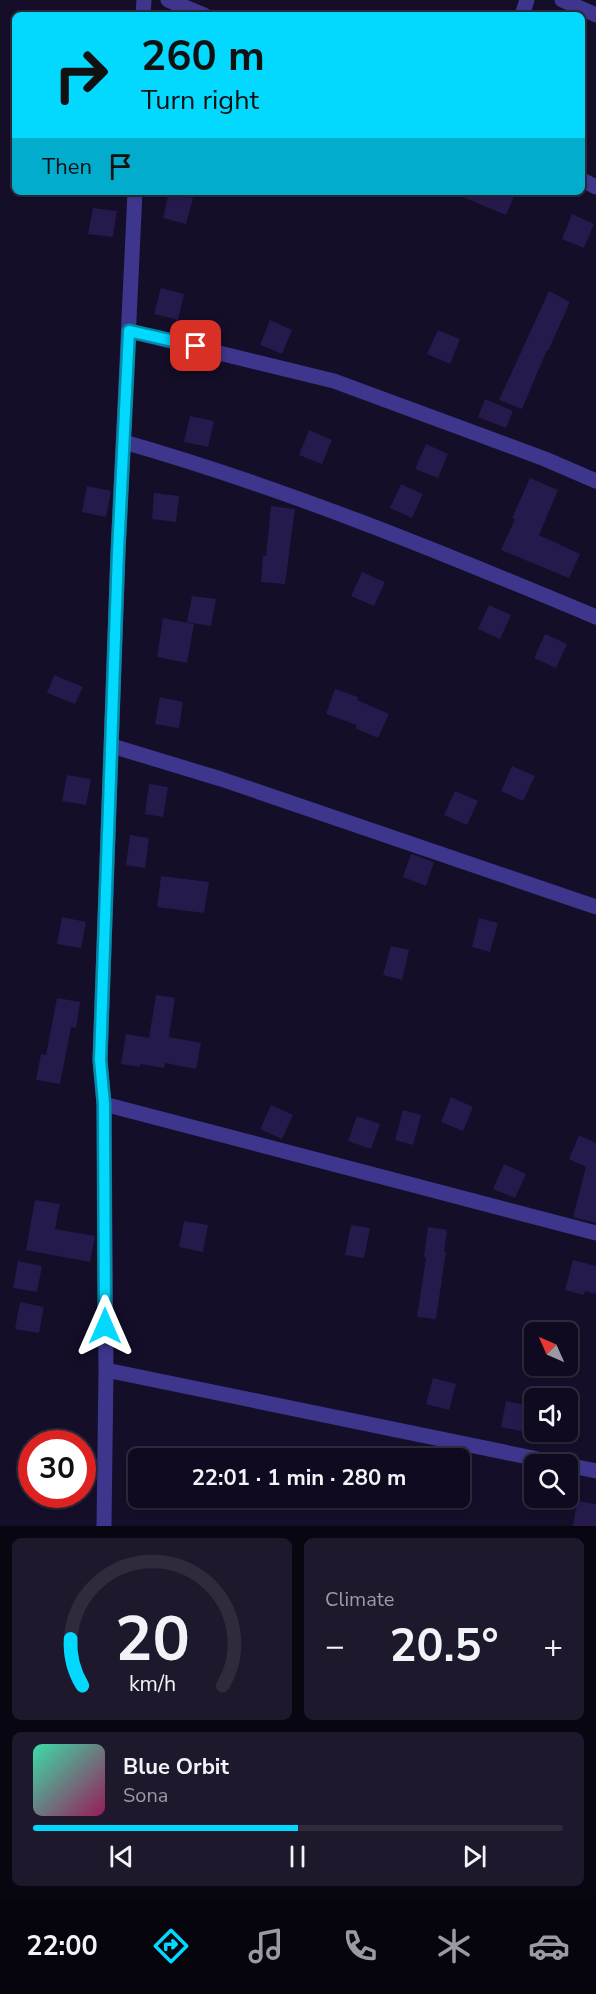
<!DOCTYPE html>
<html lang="en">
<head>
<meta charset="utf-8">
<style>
	:root { --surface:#0f0a1f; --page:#1d182c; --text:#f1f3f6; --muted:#9b9aa4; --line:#2f2b3d; --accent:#03d8ff }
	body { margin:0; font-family:"Nunito Sans",sans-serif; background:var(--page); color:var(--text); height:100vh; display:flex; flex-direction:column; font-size:22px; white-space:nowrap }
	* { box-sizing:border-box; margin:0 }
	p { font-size:20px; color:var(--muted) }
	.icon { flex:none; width:33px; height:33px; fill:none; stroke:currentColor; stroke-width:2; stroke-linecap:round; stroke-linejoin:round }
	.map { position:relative; height:1526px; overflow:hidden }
	.details { display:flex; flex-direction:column; gap:12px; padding:12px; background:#080611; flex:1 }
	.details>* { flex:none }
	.top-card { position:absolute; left:12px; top:12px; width:573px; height:183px; border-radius:9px; box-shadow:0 2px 4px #0004,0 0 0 2px var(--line); background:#03d8ff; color:#111; overflow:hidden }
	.needle { width:39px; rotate:315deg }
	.buttons { position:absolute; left:524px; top:1322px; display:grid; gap:12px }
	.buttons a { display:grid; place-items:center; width:54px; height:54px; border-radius:9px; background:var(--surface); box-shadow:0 2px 4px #0004,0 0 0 2px var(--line); font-size:30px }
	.speed { position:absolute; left:18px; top:1430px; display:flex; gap:12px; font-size:30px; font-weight:700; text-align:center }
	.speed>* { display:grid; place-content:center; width:78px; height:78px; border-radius:50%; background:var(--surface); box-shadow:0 2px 4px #0004,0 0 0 2px var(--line); line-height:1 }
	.speed .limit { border:9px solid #d22; background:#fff; color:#111 }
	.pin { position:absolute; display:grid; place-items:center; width:51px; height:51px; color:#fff; margin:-26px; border-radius:12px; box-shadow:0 3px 9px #0006 }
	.me { position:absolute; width:66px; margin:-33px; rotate:0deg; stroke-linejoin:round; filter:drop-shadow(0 0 4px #0008) }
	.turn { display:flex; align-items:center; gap:21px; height:126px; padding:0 30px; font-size:27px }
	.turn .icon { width:78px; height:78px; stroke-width:2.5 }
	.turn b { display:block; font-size:42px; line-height:51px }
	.then { display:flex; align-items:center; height:57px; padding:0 30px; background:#0003; gap:12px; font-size:22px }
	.big { font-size:45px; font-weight:700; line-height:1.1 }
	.details .widget { flex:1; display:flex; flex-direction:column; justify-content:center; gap:9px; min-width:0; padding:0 21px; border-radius:9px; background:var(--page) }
	.details .dial { align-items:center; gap:0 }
	.dial svg { height:156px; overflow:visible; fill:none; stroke:var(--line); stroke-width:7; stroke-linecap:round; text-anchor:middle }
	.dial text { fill:var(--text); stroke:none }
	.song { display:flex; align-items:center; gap:18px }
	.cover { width:72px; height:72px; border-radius:9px; background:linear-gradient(135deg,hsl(160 70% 55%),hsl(330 70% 35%)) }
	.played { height:6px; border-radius:3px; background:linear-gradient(90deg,var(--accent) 50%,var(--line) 50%) }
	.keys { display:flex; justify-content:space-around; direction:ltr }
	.heat { display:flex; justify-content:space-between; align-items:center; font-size:33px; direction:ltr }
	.details .tiles { flex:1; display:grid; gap:12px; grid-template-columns:1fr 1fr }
	.widget:last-child { grid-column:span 2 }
	.trip { position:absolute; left:128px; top:1448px; width:342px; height:60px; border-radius:9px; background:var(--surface); box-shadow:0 2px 4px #0004,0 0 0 2px var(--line); font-weight:700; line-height:60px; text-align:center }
	.tab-bar { display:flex; height:96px; justify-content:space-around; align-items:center; background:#06040c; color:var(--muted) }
	.tab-bar .icon { width:42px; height:42px }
	.tab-bar .selected { color:var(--accent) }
	.tab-bar b { font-size:27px; color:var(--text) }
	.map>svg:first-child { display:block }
	.building { fill:#26194c }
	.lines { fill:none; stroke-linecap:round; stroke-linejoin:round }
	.street { stroke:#3e368c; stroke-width:15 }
	.route-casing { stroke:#028ca6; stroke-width:15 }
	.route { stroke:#03d8ff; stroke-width:10 }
</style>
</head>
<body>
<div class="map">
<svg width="596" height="1526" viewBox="0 0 596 1526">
	<rect width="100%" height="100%" fill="#140e29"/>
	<path class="building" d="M169,192L193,198L186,224L163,218Z
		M451,192H516L506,215Z
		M93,208L117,211L113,237L88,234Z
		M572,214L594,224L584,248L562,239Z
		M161,288L184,294L178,320L154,314Z
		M549,291L570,302L548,351L547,350L522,409L499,400Z
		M270,320L292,330L282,354L260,345Z
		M438,330L460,339L450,364L427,354Z
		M485,399L513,411L506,428L478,417Z
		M190,416L214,421L208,447L184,442Z
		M309,430L332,440L322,464L299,455Z
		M426,444L448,454L438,478L415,469Z
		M530,478L558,490L539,535L580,554L569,578L501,550L515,519L512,518Z
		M401,484L423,494L412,518L390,508Z
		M87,486L111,491L106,517L82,512Z
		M154,493L179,496L176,522L152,519Z
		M271,506L295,509L285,584L261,582L263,556H266Z
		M362,572L385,582L374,606L351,596Z
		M192,596L216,599L211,626L187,622Z
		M489,605L511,615L500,639L478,629Z
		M163,618L194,624L187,663L157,657Z
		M545,634L567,644L556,668L534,658Z
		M54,675L83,687L75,704L47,693Z
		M335,689L358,697L357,700L389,714L378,738L355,728L357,725L326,714Z
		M160,697L183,702L179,728L155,724Z
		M512,766L535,776L523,801L501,791Z
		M67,775L91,779L86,805L62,801Z
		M149,784L168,787L163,817L145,814Z
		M455,791L478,801L467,825L444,815Z
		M130,835L149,838L145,868L126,865Z
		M411,854L434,862L426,886L403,877Z
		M161,876L209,882L204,913L157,907Z
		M62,917L86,922L81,948L57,944Z
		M479,918L498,923L490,952L472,947Z
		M391,946L409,950L402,980L383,975Z
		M156,995L175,998L169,1037L201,1043L196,1069L165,1063L164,1068L140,1064V1067L121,1064L126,1034L149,1038Z
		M57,998L80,1002L76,1028L71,1027L60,1084L36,1080L41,1054L46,1055Z
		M451,1097L473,1107L463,1131L441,1122Z
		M271,1105L293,1115L282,1139L260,1129Z
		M403,1110L421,1115L413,1145L395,1140Z
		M357,1116L380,1124L371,1149L348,1141Z
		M579,1135L596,1143V1223L573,1217L586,1167L569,1159Z
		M504,1164L526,1174L515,1198L493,1189Z
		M35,1200L60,1204L55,1229L95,1236L90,1262L26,1250Z
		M184,1221L208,1225L203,1252L179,1247Z
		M351,1225L370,1228L364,1258L345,1255Z
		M428,1227L447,1230L444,1252H446L436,1319L417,1317L426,1258L424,1257Z
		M573,1260L596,1266V1294L585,1291L584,1295L565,1290Z
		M18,1261L42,1266L37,1292L13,1288Z
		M20,1302L44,1307L39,1333L15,1329Z
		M433,1378L456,1384L449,1410L426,1404Z
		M506,1401L530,1406L525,1432L501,1427Z
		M577,1501L596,1504V1526H573Z"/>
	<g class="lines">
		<path class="street" d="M168,0L204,15
			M562,0L596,15
			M143,15L144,0
			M522,15L527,0
			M582,180L596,187
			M129,331L334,381L545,459L596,481
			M124,442C285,488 441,552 596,617
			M112,746L221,779L596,907
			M104,1104L596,1233
			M106,1370L562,1464
			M567,1465L596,1471
			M104,1526L106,1370L104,1104L100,1060L118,552L135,192"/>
	</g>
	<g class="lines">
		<g class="route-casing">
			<path id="route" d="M105,1326L104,1104L100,1060L118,552L129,331L196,346"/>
		</g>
		<use href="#route" class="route"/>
	</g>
</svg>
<div class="buttons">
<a><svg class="needle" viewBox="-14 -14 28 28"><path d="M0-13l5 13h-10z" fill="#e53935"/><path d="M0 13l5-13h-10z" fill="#9b9aa4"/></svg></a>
<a><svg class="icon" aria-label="sound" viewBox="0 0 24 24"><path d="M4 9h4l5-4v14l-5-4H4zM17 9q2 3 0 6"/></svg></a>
<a><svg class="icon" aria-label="search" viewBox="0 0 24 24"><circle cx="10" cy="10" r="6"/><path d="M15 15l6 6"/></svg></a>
</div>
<div class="speed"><div class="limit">30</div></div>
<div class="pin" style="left:196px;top:346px;background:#d93025"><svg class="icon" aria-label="arrive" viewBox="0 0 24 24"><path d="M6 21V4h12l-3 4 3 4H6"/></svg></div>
<svg class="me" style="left:105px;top:1326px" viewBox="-20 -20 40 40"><path d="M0-17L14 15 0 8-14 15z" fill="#03d8ff" stroke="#fff" stroke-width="4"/></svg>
<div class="trip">22:01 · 1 min · 280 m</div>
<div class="top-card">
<div class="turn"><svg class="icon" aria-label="right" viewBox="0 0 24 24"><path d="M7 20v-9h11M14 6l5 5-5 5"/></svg><div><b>260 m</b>Turn right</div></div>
<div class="then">Then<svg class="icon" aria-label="arrive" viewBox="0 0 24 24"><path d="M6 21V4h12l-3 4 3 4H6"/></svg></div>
</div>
</div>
<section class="details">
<div class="tiles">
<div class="widget dial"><svg viewBox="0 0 100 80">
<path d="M14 69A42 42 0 1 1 86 69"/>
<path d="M14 69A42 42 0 0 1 8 45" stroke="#03d8ff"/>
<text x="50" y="56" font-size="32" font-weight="700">20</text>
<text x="50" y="72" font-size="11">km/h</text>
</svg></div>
<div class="widget"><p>Climate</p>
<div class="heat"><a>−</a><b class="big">20.5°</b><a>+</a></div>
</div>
<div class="widget">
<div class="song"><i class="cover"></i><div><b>Blue Orbit</b><p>Sona</p></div></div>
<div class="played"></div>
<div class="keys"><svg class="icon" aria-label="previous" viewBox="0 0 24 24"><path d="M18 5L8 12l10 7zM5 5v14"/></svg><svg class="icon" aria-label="pause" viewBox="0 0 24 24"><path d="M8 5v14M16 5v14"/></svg><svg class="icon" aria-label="next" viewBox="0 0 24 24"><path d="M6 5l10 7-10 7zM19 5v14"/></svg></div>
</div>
</div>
</section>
<nav class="tab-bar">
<b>22:00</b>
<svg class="icon selected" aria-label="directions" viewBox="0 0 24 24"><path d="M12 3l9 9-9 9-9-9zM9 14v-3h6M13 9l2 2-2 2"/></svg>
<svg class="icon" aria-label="music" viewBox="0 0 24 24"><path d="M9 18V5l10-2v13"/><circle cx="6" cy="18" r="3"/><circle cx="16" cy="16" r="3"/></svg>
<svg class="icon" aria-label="phone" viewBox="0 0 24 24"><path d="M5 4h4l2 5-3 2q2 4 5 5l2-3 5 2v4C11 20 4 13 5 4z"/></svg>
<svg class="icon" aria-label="climate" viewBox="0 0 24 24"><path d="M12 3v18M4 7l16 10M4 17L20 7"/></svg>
<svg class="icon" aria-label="car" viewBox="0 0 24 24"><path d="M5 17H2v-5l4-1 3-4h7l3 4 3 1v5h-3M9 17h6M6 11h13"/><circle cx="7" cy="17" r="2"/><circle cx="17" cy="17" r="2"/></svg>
</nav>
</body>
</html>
